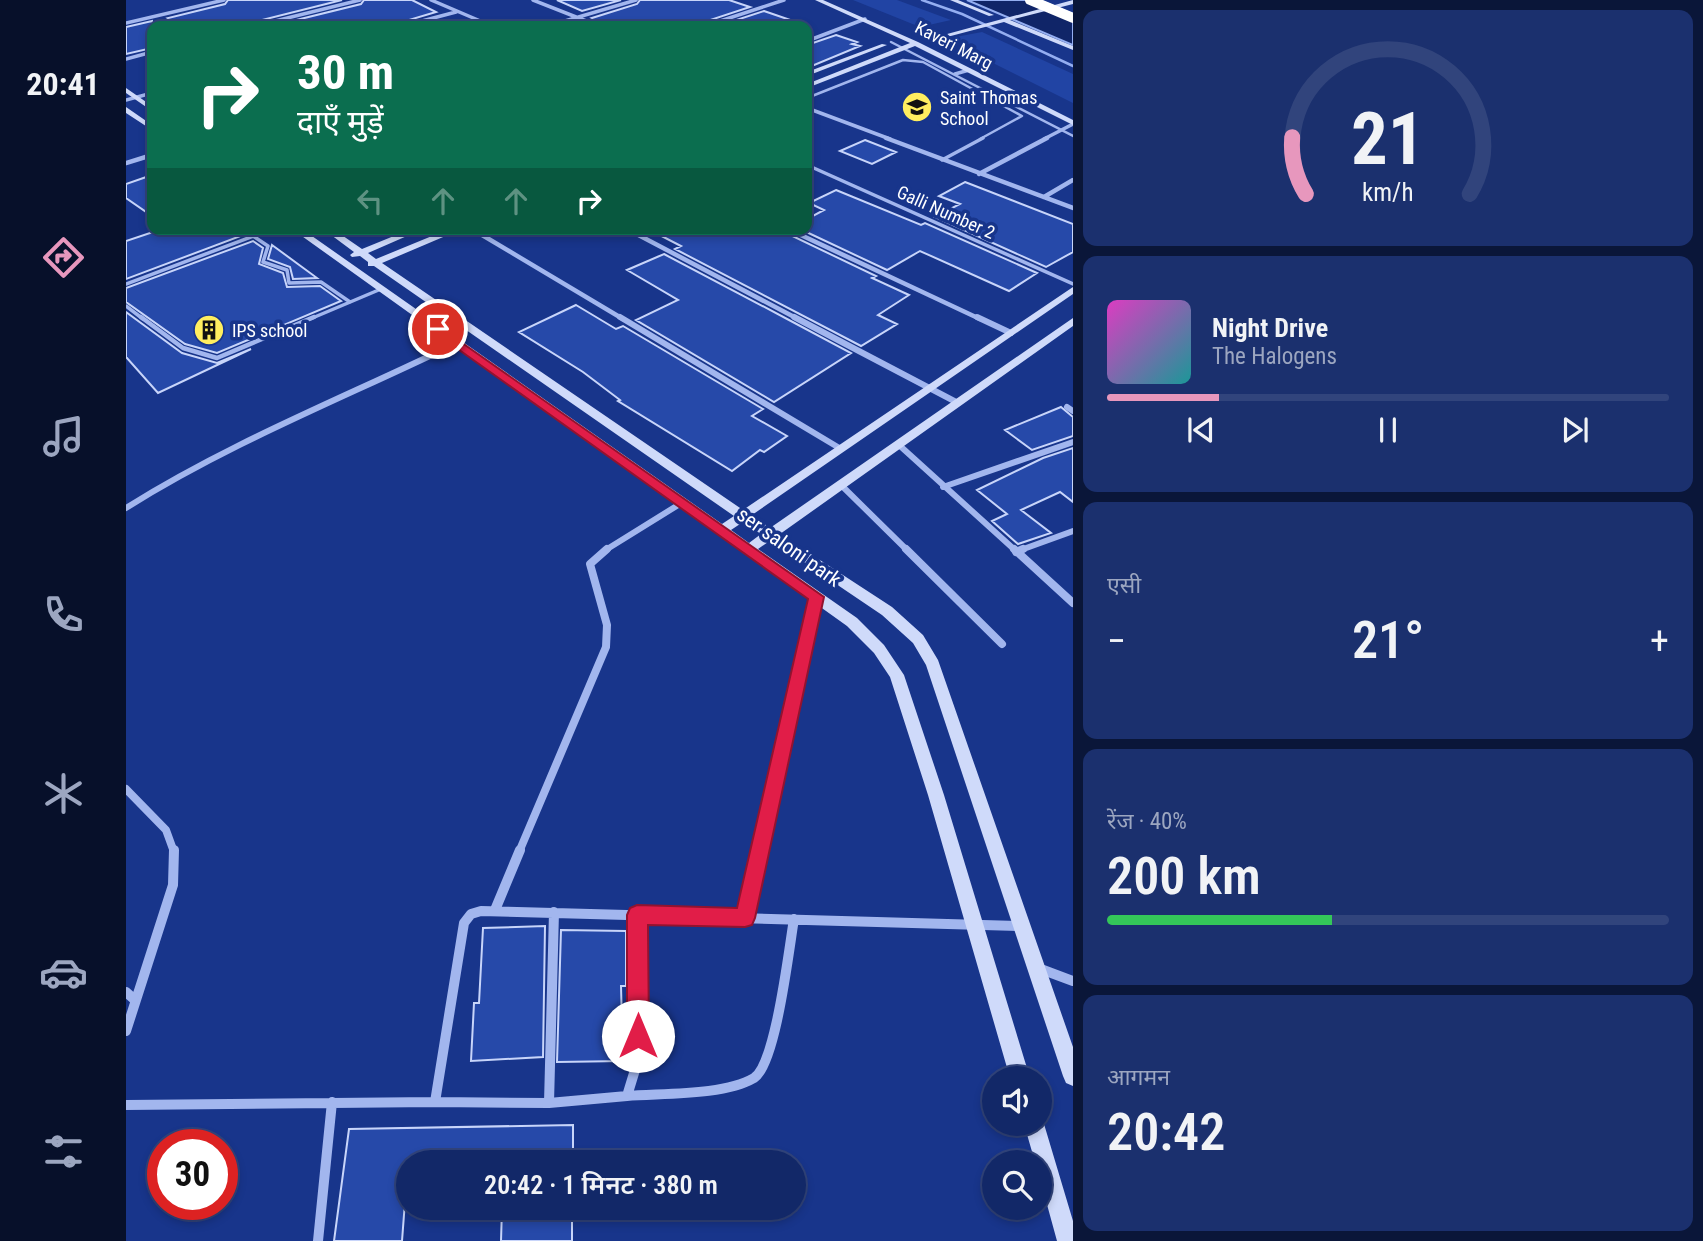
<!DOCTYPE html>
<html lang="hi">
<head>
<meta charset="utf-8">
<style>
	:root { --surface:#122868; --page:#1b306e; --text:#f1f3f6; --muted:#9ca6c0; --line:#31447c; --accent:#e797bd }
	body { margin:0; font-family:"Roboto Condensed","Noto Sans Devanagari",sans-serif; background:var(--page); color:var(--text); height:100vh; display:flex; flex-direction:column; font-size:26px; white-space:nowrap }
	* { box-sizing:border-box; margin:0 }
	p { font-size:23px; color:var(--muted) }
	.icon { flex:none; width:38px; height:38px; fill:none; stroke:currentColor; stroke-width:2; stroke-linecap:round; stroke-linejoin:round }
	.map { position:relative; flex:1; overflow:hidden }
	.sheet { display:flex; flex-direction:column; gap:10px; padding:10px; background:#0a1639; width:630px }
	.sheet>* { flex:none }
	.guide { position:absolute; left:21px; top:21px; width:665px; height:214px; border-radius:14px; box-shadow:0 4px 10px #0003,0 0 0 2px var(--line); background:#0b6e4f; color:#fff; overflow:hidden }
	.tools { position:absolute; left:856px; top:1066px; display:grid; gap:14px }
	.tools a { display:grid; place-items:center; width:70px; height:70px; border-radius:50%; background:var(--surface); box-shadow:0 4px 10px #0003,0 0 0 2px var(--line); font-size:35px }
	.speed { position:absolute; left:21px; top:1129px; display:flex; gap:14px; font-size:35px; font-weight:700; text-align:center }
	.speed>* { display:grid; place-content:center; width:91px; height:91px; border-radius:50%; background:var(--surface); box-shadow:0 4px 10px #0003,0 0 0 2px var(--line); line-height:1 }
	.speed .limit { border:10px solid #d22; background:#fff; color:#111 }
	.pin { position:absolute; display:grid; place-items:center; width:60px; height:60px; color:#fff; margin:-30px; border:4px solid #fff; border-radius:50%; box-shadow:0 2px 7px #0007 }
	.me { position:absolute; width:77px; margin:-38px; rotate:0deg; stroke-linejoin:round; filter:drop-shadow(0 0 5px #0008) }
	.turn { display:flex; align-items:center; gap:24px; height:147px; padding:0 35px; font-size:32px }
	.turn .icon { width:91px; height:91px; stroke-width:2.5 }
	.turn b { display:block; font-size:49px; line-height:60px }
	.lanes { display:flex; align-items:center; height:66px; padding:0 35px; background:#0003; justify-content:center; gap:35px; direction:ltr }
	.lanes .off { opacity:.35 }
	.big { font-size:52px; font-weight:600; line-height:1.1 }
	.sheet .card { flex:1; display:flex; flex-direction:column; justify-content:center; gap:10px; min-width:0; padding:0 24px; border-radius:14px; background:var(--page) }
	.sheet .dial { align-items:center; gap:0 }
	.dial svg { height:182px; overflow:visible; fill:none; stroke:var(--line); stroke-width:7; stroke-linecap:round; text-anchor:middle }
	.dial text { fill:var(--text); stroke:none }
	.song { display:flex; align-items:center; gap:21px }
	.cover { width:84px; height:84px; border-radius:10px; background:linear-gradient(135deg,hsl(310 70% 55%),hsl(180 70% 35%)) }
	.played { height:7px; border-radius:4px; background:linear-gradient(90deg,var(--accent) 20%,var(--line) 20%) }
	.keys { display:flex; justify-content:space-around; direction:ltr }
	.heat { display:flex; justify-content:space-between; align-items:center; font-size:38px; direction:ltr }
	.charge { height:10px; border-radius:5px; background:linear-gradient(90deg,#34c759 40%,var(--line) 0) }
	.trip { position:absolute; left:270px; top:1150px; width:410px; height:70px; border-radius:35px; background:var(--surface); box-shadow:0 4px 10px #0003,0 0 0 2px var(--line); font-weight:600; line-height:70px; text-align:center }
	main { display:flex; flex:1; min-height:0 }
	.dock { display:flex; flex-direction:column; width:126px; justify-content:space-around; align-items:center; background:#07102a; color:var(--muted) }
	.dock .icon { width:49px; height:49px }
	.dock .selected { color:var(--accent) }
	.dock b { font-size:32px; color:var(--text) }
	.map>svg:first-child { display:block }
	.green { fill:#2144a4 }
	.water { fill:#102568; stroke:#94aef1; stroke-width:2 }
	.lines { fill:none; stroke-linecap:round; stroke-linejoin:round }
	.stream { stroke:#94aef1; stroke-width:2.5 }
	.building { fill:#2649a9; stroke:#c8d5fa; stroke-width:2 }
	.lane-far2 { stroke:#a2b6ee; stroke-width:2.5 }
	.lane-far1 { stroke:#a2b6ee; stroke-width:3.5 }
	.lane { stroke:#a2b6ee; stroke-width:4.5 }
	.street-far4 { stroke:#a2b6ee; stroke-width:3.5 }
	.street-far3 { stroke:#a2b6ee; stroke-width:4.5 }
	.street-far2 { stroke:#a2b6ee; stroke-width:6 }
	.street-far1 { stroke:#a2b6ee; stroke-width:8 }
	.street { stroke:#a2b6ee; stroke-width:10 }
	.secondary { fill:#cfdafa; fill-rule:evenodd }
	.highway-bridge { stroke:#fff; stroke-width:10 }
	.route { fill:#e11d48; stroke:#92132f; stroke-width:2 }
	.labels { text-anchor:middle; dominant-baseline:central; stroke-width:7; stroke-linejoin:round; paint-order:stroke }
	.far-street-label { font-size:18px; fill:#fff; stroke:#18358b }
	.far-poi-label { font-size:18px; fill:#fff; stroke:#18358b; text-anchor:start }
	.street-label { font-size:21px; fill:#fff; stroke:#18358b }
</style>
</head>
<body>
<main>
<nav class="dock">
<b>20:41</b>
<svg class="icon selected" aria-label="directions" viewBox="0 0 24 24"><path d="M12 3l9 9-9 9-9-9zM9 14v-3h6M13 9l2 2-2 2"/></svg>
<svg class="icon" aria-label="music" viewBox="0 0 24 24"><path d="M9 18V5l10-2v13"/><circle cx="6" cy="18" r="3"/><circle cx="16" cy="16" r="3"/></svg>
<svg class="icon" aria-label="phone" viewBox="0 0 24 24"><path d="M5 4h4l2 5-3 2q2 4 5 5l2-3 5 2v4C11 20 4 13 5 4z"/></svg>
<svg class="icon" aria-label="climate" viewBox="0 0 24 24"><path d="M12 3v18M4 7l16 10M4 17L20 7"/></svg>
<svg class="icon" aria-label="car" viewBox="0 0 24 24"><path d="M5 17H2v-5l4-1 3-4h7l3 4 3 1v5h-3M9 17h6M6 11h13"/><circle cx="7" cy="17" r="2"/><circle cx="17" cy="17" r="2"/></svg>
<svg class="icon" aria-label="filters" viewBox="0 0 24 24"><path d="M4 7h16M4 17h16"/><circle cx="9" cy="7" r="2"/><circle cx="15" cy="17" r="2"/></svg>
</nav>
<div class="map">
<svg width="947" height="1241" viewBox="0 0 947 1241">
	<rect width="100%" height="100%" fill="#18358b"/>
	<path class="green" d="M727,0H771L825,20L794,27Z
		M856,32L947,74V103L819,39Z"/>
	<path class="water" d="M841,0H913L947,14V45Z"/>
	<g class="lines">
		<path class="stream" d="M796,0L836,14L947,66"/>
	</g>
	<path class="building" d="M102,0H216L128,22L125,26H56L42,18L99,4Z
		M238,0H286L310,12L276,22L273,26H146L235,4Z
		M431,0H495L456,11Z
		M514,0H603L624,7L578,22L575,26H477L475,22L466,18L511,4Z
		M638,11L673,23V26H592Z
		M26,21V48L0,54V27Z
		M710,35L731,42L726,44L734,46L681,68V45Z
		M739,140L770,152L746,164L714,151Z
		M26,175V216L0,198V184Z
		M839,182L947,224V252L920,267L809,217L834,204L813,196Z
		M710,190L795,225L799,223L911,273L883,291L794,251L761,270L674,229H681V219L698,210L683,203Z
		M36,229H125L128,231L0,279V241Z
		M522,229H657L660,233L750,276L746,278L783,295L752,315L771,324L735,346L549,249L555,246Z
		M127,241L137,248L133,264L157,273L161,287L194,286L215,301L91,353L59,344L0,302V288Z
		M146,245L191,278L167,279L164,267L142,259Z
		M538,254L663,320L725,353L648,402L510,320L552,300L501,270Z
		M450,305L490,329L497,326L637,409L626,416L661,436L638,452L634,450L606,471L492,401L494,400L457,372L393,332Z
		M0,312L56,353L91,363L125,349L32,393L0,357Z
		M935,407L947,417V436L906,450L879,430Z
		M947,448V502L934,492L895,510L925,533L892,544L866,521L881,514L851,490L917,458Z
		M419,926L417,1057L345,1061L348,1003H353L357,928Z
		M435,930L500,931V986H495L497,1061L431,1062Z
		M447,1125V1162H282L276,1241H208L223,1129Z
		M376,1208H446V1241H375Z"/>
	<g class="lines">
		<path class="lane-far2" d="M765,42L947,136
			M681,98L777,60L797,62L896,116L854,139"/>
		<path class="lane-far1" d="M816,160L857,138
			M681,165L947,284
			M127,236L142,246L137,262L161,270L163,283L195,282L224,302
			M0,284L146,229
			M0,306L17,319
			M184,319L255,289"/>
		<path class="lane" d="M15,317L57,348L91,358L188,317"/>
		<path class="street-far4" d="M305,0L366,26
			M407,0L473,26
			M0,23L98,0
			M129,26L234,0
			M277,26L330,12
			M422,26L510,0
			M579,26L658,0
			M681,41L739,19
			M0,59L26,52
			M829,74L843,70
			M0,100L26,93
			M681,108L764,139
			M918,139L947,124"/>
		<path class="street-far3" d="M760,138L947,208
			M0,163L26,155
			M853,174L921,138
			M918,197L947,180
			M346,229L497,319
			M501,229L672,319
			M662,229L854,319"/>
		<path class="street-far2" d="M494,317L715,449
			M668,317L832,403
			M851,317L885,333
			M941,407L947,411
			M773,445L890,551
			M715,485L782,551
			M817,487L947,442
			M0,508C105,442 220,397 331,343
			M478,551L557,502
			M892,551L947,531"/>
		<path class="street-far1" d="M780,549L876,644
			M888,549L947,603
			M890,552L897,549
			M0,789L40,830L48,852
			M393,852L480,647L481,625L464,564L481,549
			M633,852L690,597"/>
		<path class="street" d="M369,910L394,850
			M619,918L633,850
			M912,968L947,981
			M0,992L9,1000
			M0,1031L47,885L48,850
			M501,1096C536,1093 597,1096 628,1078C650,1064 663,948 668,919
			M309,1102L423,1103L501,1096L512,1060L511,915
			M423,1103L428,912
			M0,1105L309,1102L338,923L345,914L355,911L895,926
			M192,1241L206,1102"/>
		<path class="secondary" d="M689,0H697L792,42L947,120V125L789,46L681,88V84L784,43Z
			M824,0H832L868,15L863,16Z
			M947,0V4L884,20L947,46V50L878,22L802,42L799,40Z
			M756,44L761,45L681,76V72Z
			M0,88L26,106V111L0,93Z
			M0,107L26,125V130L0,113Z
			M166,229H176L596,524L608,516L248,266H242V262L234,256L226,257L224,255L228,252L197,229H207L236,249L285,229H297L242,253L250,259L323,229H336L256,263L617,510L947,287V294L626,515L644,528L947,318V326L654,534L766,607L797,635L812,660L947,1047V1086L940,1083L937,1076L800,665L787,643L756,615L645,540L632,549L731,618L758,645L778,675L818,795L904,1078H884L802,795L764,677L748,653L721,626ZM617,522L635,534L623,543L605,530Z
			M914,1116L918,1124L947,1221V1241H931L914,1179V1162H909L898,1124H914Z"/>
		<path class="highway-bridge" d="M904,0L947,18"/>
	</g>
	<path class="route" d="M312,326L698,597L629,918L626,925L619,927L522,925L523,1036L519,1044L512,1047L504,1044L501,1036V915L504,908L511,905L611,908L682,599L308,332V327Z"/>
	<defs>
		<g id="school-disc" transform="scale(1.575)"><circle r="9.5" fill="#ffee5f" stroke="#18358b"/><path d="M0-5L7-2L0 1L-7-2ZM-4 1L0 2.5L4 1V4Q0 6-4 4Z" fill="#111"/></g>
		<g id="building-disc" transform="scale(1.575)"><circle r="9.5" fill="#ffee5f" stroke="#18358b"/><path d="M-4-6H4V6H1V3H-1V6H-4ZM-2.5-4.3h1.7v1.8h-1.7ZM.8-4.3h1.7v1.8H.8ZM-2.5-1h1.7V.8h-1.7ZM.8-1h1.7V.8H.8Z" fill="#111"/></g>
	</defs>
	<g fill-rule="evenodd">
		<use href="#school-disc" x="791" y="107"/>
		<use href="#building-disc" x="83" y="330"/>
	</g>
	<g class="labels">
		<g class="far-street-label">
			<text transform="translate(828 45) rotate(27)">Kaveri Marg</text>
			<text transform="translate(820 212) rotate(24)">Galli Number 2</text>
		</g>
		<g class="far-poi-label">
			<text x="814" y="97">Saint Thomas<tspan x="814" dy="21">School</tspan></text>
			<text x="106" y="330">IPS school</text>
		</g>
		<g class="street-label">
			<text transform="translate(663 547) rotate(35)">ser saloni park</text>
		</g>
	</g>
</svg>
<div class="tools">
<a><svg class="icon" aria-label="sound" viewBox="0 0 24 24"><path d="M4 9h4l5-4v14l-5-4H4zM17 9q2 3 0 6"/></svg></a>
<a><svg class="icon" aria-label="search" viewBox="0 0 24 24"><circle cx="10" cy="10" r="6"/><path d="M15 15l6 6"/></svg></a>
</div>
<div class="speed"><div class="limit">30</div></div>
<div class="pin" style="left:312px;top:329px;background:#d93025"><svg class="icon" aria-label="arrive" viewBox="0 0 24 24"><path d="M6 21V4h12l-3 4 3 4H6"/></svg></div>
<svg class="me" style="left:512px;top:1036px" viewBox="-20 -20 40 40"><circle r="19" fill="#fff"/><path d="M0-13L10 11 0 6-10 11z" fill="#e11d48"/></svg>
<div class="trip">20:42 · 1 मिनट · 380 m</div>
<div class="guide">
<div class="turn"><svg class="icon" aria-label="right" viewBox="0 0 24 24"><path d="M7 20v-9h11M14 6l5 5-5 5"/></svg><div><b>30 m</b>दाएँ मुड़ें</div></div>
<div class="lanes"><svg class="icon off" aria-label="left" viewBox="0 0 24 24"><path d="M17 20v-9H6M10 6l-5 5 5 5"/></svg><svg class="icon off" aria-label="ahead" viewBox="0 0 24 24"><path d="M12 20V5M6 11l6-6 6 6"/></svg><svg class="icon off" aria-label="ahead" viewBox="0 0 24 24"><path d="M12 20V5M6 11l6-6 6 6"/></svg><svg class="icon" aria-label="right" viewBox="0 0 24 24"><path d="M7 20v-9h11M14 6l5 5-5 5"/></svg></div>
</div>
</div>
<section class="sheet">
<div class="card dial"><svg viewBox="0 0 100 80">
<path d="M14 69A42 42 0 1 1 86 69"/>
<path d="M14 69A42 42 0 0 1 8 44" stroke="#e797bd"/>
<text x="50" y="56" font-size="32" font-weight="700">21</text>
<text x="50" y="72" font-size="11">km/h</text>
</svg></div>
<div class="card">
<div class="song"><i class="cover"></i><div><b>Night Drive</b><p>The Halogens</p></div></div>
<div class="played"></div>
<div class="keys"><svg class="icon" aria-label="previous" viewBox="0 0 24 24"><path d="M18 5L8 12l10 7zM5 5v14"/></svg><svg class="icon" aria-label="pause" viewBox="0 0 24 24"><path d="M8 5v14M16 5v14"/></svg><svg class="icon" aria-label="next" viewBox="0 0 24 24"><path d="M6 5l10 7-10 7zM19 5v14"/></svg></div>
</div>
<div class="card"><p>एसी</p>
<div class="heat"><a>−</a><b class="big">21°</b><a>+</a></div>
</div>
<div class="card"><p>रेंज · 40%</p><b class="big">200 km</b><div class="charge"></div></div>
<div class="card"><p>आगमन</p><b class="big">20:42</b></div>
</section>
</main>
</body>
</html>
